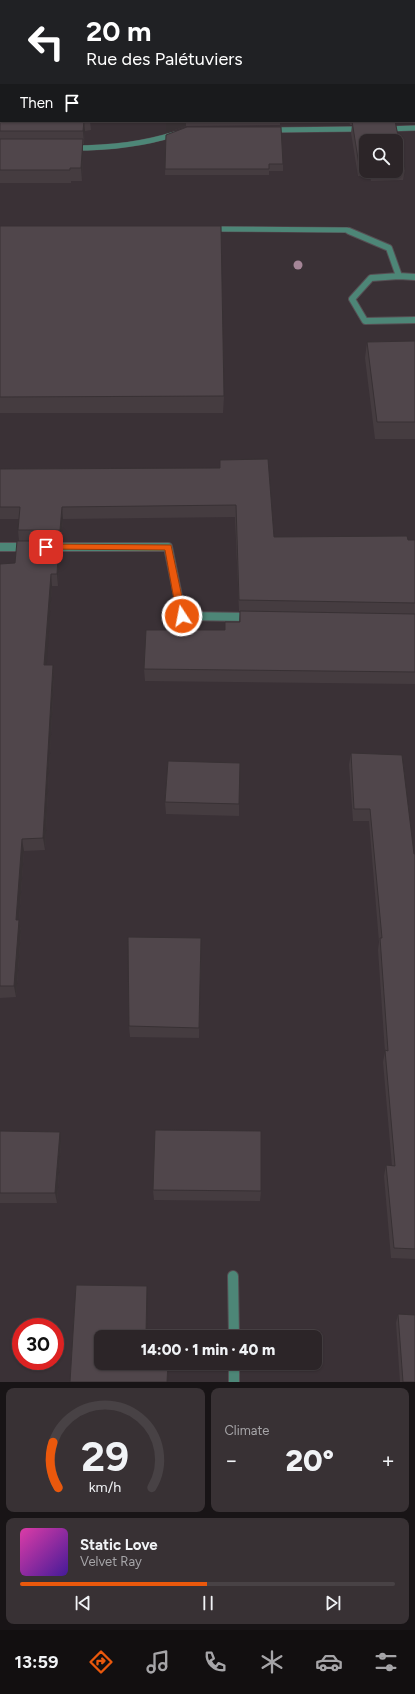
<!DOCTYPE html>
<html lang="en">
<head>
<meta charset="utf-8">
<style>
	:root { --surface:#2c2528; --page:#383134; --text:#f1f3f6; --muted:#a6a5a8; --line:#484245; --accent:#ea580c }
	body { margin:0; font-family:Figtree,sans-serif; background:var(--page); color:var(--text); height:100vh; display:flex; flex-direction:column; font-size:15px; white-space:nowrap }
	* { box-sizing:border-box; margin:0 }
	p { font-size:13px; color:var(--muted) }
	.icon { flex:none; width:22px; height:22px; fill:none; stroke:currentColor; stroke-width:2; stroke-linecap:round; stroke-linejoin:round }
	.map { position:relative; height:1382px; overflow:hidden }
	.sheet { display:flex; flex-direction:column; gap:6px; padding:6px; background:#181416; flex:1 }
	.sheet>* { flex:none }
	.hud { position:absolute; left:0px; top:0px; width:415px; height:122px; box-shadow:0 1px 3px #0004,0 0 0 1px var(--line); background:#202124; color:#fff; overflow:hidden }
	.tools { position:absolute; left:359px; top:134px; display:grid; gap:8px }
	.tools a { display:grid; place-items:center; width:44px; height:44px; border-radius:8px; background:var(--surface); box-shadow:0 1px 3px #0004,0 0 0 1px var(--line); font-size:20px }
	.speed { position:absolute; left:12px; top:1318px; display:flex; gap:8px; font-size:20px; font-weight:700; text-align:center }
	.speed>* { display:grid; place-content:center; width:52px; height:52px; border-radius:50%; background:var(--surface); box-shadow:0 1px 3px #0004,0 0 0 1px var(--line); line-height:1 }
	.speed .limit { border:6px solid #d22; background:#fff; color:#111 }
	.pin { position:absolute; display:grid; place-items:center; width:34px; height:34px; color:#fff; margin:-17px; border-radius:8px; box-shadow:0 2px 6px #0006 }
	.me { position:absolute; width:44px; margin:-22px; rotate:349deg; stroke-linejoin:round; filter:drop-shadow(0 0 3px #0008) }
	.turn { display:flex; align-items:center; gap:14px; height:84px; padding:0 20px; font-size:18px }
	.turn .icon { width:52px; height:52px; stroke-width:2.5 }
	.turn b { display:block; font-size:28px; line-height:34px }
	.then { display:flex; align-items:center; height:38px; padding:0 20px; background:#0003; gap:8px; font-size:15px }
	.big { font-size:30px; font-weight:800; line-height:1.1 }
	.sheet .tile { flex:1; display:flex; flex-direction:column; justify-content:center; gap:6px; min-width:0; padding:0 14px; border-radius:8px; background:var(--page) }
	.sheet .dial { align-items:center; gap:0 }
	.dial svg { height:104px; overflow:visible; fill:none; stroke:var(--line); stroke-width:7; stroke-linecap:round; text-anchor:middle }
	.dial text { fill:var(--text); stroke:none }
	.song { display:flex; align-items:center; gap:12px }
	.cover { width:48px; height:48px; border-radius:6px; background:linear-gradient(135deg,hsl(320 70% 55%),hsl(260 70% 35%)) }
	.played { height:4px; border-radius:2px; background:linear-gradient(90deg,var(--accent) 50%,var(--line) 50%) }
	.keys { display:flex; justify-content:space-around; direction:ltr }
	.heat { display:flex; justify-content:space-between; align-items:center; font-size:22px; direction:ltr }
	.sheet .tiles { flex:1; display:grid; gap:6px; grid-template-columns:1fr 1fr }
	.tile:last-child { grid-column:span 2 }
	.trip { position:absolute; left:94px; top:1330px; width:228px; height:40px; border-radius:8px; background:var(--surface); box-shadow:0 1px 3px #0004,0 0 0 1px var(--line); font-weight:800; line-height:40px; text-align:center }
	.tab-bar { display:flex; height:64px; justify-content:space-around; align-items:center; background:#120f10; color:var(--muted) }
	.tab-bar .icon { width:28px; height:28px }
	.tab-bar .on { color:var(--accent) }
	.tab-bar b { font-size:18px; color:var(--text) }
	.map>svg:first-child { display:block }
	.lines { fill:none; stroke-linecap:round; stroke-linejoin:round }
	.service-far1-casing { stroke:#564e53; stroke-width:6 }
	.service-casing { stroke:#564e53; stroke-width:8 }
	.minor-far2-casing { stroke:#564e53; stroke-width:6 }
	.minor-far1-casing { stroke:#564e53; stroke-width:10 }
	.minor-casing { stroke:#564e53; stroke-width:12 }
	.service-far1 { stroke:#4d8677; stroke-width:5 }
	.service { stroke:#4d8677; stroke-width:6 }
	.minor-far2 { stroke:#4d8677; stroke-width:5 }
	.minor-far1 { stroke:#4d8677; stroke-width:8 }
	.minor { stroke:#4d8677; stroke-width:10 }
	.tree { fill:#a48597 }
	.wall { fill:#453c40; fill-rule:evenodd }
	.shaded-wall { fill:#383134 }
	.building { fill:#50464b; stroke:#383134 }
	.route { fill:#ea580c; stroke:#983908 }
</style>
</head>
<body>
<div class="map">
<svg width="415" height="1382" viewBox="0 0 415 1382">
	<rect width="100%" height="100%" fill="#3a3136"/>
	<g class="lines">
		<g class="service-far1-casing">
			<path id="service-far1" d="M211,229L347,230L351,232"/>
		</g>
		<g class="service-casing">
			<path id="service" d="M349,231L389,248L399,276
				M415,277L399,276L371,278L352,299L365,321L415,320"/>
		</g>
		<g class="minor-far2-casing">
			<path id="minor-far2" d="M355,1L369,0
				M386,129L415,128
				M270,130L361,129
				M73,148C108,148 141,145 175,134"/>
		</g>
		<g class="minor-far1-casing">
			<path id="minor-far1" d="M0,547H27
				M49,547H168L182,616L249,617"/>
		</g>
		<g class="minor-casing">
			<path id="minor" d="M233,1276L234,1337
				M234,1363V1382"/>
		</g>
		<use href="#service-far1" class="service-far1"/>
		<use href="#service" class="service"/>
		<use href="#minor-far2" class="minor-far2"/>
		<use href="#minor-far1" class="minor-far1"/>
		<use href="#minor" class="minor"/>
	</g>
	<circle class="tree" cx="298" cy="265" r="4.5"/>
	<path class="wall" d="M159,0H291V1H160Z
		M0,92L1,121H90L91,130L85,131L84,144H83V152L82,181H71V183H0Z
		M166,121H280V125L186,126L166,133Z
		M349,121H395L405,169L403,180L371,181L370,176H358L351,133L352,125H350ZM366,141H396V171H366Z
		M166,135L283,164V171H269V175H165Z
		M0,226L224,396L223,413H0Z
		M415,341V439H375L365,358L367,342Z
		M220,468L274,537L415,540V684L145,681L144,669L225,630L239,622L240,611H239L235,517L63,519L61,542H59L60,552L58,586H52L46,665H53L54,677L45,850L24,851L19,921L21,931L16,997L0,998V564L15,563L19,541L18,530L19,519H0V469Z
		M351,753L414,854H415V1259L391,1258L384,1176L386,1165L392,1166L383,1062L385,1052L378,950L379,942L369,821H353L349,765Z
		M165,802L239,804V816L166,814Z
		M201,938L199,1038L130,1037L129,1026Z
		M0,1131L61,1142L57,1203H0Z
		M153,1190L261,1191L260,1201L154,1200Z
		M398,1314L415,1382H400L396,1323Z"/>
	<path class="shaded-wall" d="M274,0H291V1H274Z
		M84,121L85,131L84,144L83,131Z
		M166,121H186V126L166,133Z
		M83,139V152L82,181L81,168Z
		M62,507L63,519L61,542L60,530Z
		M59,541L60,552L58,586L57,574Z
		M51,574L52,586L46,677L44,665Z
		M53,665L54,677L45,850L43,838Z
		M22,839L24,851L19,921L21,931L16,997L14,986L16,920Z
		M60,1132L61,1142L57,1203L55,1193Z
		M147,1286L148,1295L147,1337L146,1333Z
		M168,1363H169L168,1382H167Z"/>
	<path class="building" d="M173,0H274L275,1H174Z
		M0,92H1V121H84L83,131H0Z
		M352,121H395L405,169H396V141H366V165H359Z
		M187,127H281L283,164H269V169H165L166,135Z
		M0,139H83L81,168H70V170H0Z
		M0,226H221L224,396L0,397Z
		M415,341V422H377L367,342Z
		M268,459L274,537L407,536L408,540H415V603L239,600L236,505L62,507L60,530H18L20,507H0V469L220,468V460Z
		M17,541H59L57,574H51L44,665H53L43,838L22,839L16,920H19L14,986H0V564L15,563Z
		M240,611L415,614V672L144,669L146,630H225V622H240Z
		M351,753L402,755L414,854H415V1249L394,1248L386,1165L395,1166L385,1050L388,1051L380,938H382L370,809H354Z
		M168,761L240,763L239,804L165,802Z
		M128,937L201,938L199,1028L129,1026Z
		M155,1130L261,1131V1191L153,1190Z
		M0,1131L60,1132L55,1193H0Z
		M76,1285L147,1286L146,1333L169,1334V1337H101V1363H168L167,1382H70Z
		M398,1314L415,1315V1382H403Z"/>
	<path class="route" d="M46,544L171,545L186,616L182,619L177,616L165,550L43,549L42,547L43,545Z"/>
</svg>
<div class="tools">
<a><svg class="icon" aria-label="search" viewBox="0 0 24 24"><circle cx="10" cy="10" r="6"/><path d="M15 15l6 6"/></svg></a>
</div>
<div class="speed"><div class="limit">30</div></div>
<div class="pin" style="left:46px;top:547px;background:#d93025"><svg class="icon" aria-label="arrive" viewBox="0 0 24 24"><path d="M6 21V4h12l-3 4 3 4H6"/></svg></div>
<svg class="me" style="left:182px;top:616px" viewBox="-20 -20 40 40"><circle r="17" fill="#ea580c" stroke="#fff" stroke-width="3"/><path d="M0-11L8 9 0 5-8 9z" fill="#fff"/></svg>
<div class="trip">14:00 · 1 min · 40 m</div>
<div class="hud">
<div class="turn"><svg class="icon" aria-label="left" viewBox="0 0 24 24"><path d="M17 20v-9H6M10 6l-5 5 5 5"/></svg><div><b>20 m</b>Rue des Palétuviers</div></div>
<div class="then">Then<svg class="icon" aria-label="arrive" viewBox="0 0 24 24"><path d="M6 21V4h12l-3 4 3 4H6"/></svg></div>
</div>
</div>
<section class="sheet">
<div class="tiles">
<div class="tile dial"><svg viewBox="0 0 100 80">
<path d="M14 69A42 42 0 1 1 86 69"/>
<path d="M14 69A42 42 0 0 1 10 34" stroke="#ea580c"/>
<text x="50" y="56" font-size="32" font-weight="700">29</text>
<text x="50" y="72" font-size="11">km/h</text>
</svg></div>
<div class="tile"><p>Climate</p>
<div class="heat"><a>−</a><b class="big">20°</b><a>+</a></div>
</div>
<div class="tile">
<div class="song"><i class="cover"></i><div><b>Static Love</b><p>Velvet Ray</p></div></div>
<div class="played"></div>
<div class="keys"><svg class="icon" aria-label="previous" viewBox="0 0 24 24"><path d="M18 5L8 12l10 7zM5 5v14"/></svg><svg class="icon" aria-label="pause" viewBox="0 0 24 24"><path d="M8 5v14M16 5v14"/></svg><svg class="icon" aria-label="next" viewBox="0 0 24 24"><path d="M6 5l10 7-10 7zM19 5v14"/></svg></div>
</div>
</div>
</section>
<nav class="tab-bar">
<b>13:59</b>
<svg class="icon on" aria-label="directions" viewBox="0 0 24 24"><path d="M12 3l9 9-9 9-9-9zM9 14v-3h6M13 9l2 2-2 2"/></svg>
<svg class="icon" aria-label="music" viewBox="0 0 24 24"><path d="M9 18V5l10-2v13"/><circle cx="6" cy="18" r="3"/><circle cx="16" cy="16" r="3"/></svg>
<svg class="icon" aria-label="phone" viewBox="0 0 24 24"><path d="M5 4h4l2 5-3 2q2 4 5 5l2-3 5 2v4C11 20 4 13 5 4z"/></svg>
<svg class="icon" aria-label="climate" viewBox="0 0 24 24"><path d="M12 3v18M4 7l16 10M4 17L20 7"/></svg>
<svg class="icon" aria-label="car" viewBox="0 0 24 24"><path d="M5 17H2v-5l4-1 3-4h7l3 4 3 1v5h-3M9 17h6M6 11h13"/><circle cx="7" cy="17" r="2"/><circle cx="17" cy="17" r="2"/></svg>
<svg class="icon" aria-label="filters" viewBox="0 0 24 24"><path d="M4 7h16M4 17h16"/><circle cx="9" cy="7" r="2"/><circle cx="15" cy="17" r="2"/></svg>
</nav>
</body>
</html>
